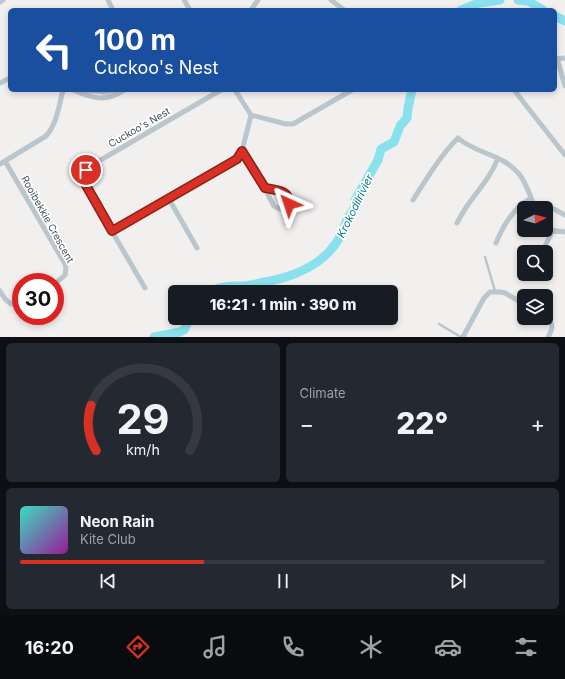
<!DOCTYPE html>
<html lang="en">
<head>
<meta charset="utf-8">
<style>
	:root { --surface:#171b24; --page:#242831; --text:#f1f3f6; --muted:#9ea1a6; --line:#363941; --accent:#d93025 }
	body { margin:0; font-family:Inter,sans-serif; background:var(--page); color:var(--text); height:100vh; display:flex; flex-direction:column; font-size:15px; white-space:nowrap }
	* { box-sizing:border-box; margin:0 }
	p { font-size:13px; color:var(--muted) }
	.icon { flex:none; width:22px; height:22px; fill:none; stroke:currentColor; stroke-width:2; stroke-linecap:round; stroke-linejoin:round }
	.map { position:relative; height:337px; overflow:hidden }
	.panel { display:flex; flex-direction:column; gap:6px; padding:6px; background:#0d0f14; flex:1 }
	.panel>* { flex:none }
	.guide { position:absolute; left:8px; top:8px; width:549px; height:84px; border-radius:6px; box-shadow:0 2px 6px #0003; background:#1a4fa0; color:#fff; overflow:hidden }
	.needle { width:26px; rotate:84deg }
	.buttons { position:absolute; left:517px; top:201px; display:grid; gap:8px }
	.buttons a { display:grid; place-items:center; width:36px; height:36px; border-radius:6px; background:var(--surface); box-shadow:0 2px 6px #0003; font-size:20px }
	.speed { position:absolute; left:12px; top:273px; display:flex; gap:8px; font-size:20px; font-weight:700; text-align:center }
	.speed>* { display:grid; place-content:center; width:52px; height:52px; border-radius:50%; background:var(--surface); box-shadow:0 2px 6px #0003; line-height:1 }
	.speed .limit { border:6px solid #d22; background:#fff; color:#111 }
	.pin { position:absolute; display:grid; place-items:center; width:34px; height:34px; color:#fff; margin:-17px; border:2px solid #fff; border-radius:50%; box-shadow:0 1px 4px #0007 }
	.me { position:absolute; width:44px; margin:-22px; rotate:318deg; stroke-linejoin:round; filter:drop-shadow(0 0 3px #0008) }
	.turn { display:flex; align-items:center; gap:14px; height:84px; padding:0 20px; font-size:18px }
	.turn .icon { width:52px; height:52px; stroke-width:2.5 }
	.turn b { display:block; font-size:28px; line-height:34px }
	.big { font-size:30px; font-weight:800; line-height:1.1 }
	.panel .card { flex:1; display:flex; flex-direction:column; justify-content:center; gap:6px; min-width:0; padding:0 14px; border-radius:6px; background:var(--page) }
	.panel .dial { align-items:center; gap:0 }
	.dial svg { height:104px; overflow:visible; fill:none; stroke:var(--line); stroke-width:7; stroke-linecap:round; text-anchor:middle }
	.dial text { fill:var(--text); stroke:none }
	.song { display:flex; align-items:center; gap:12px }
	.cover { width:48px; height:48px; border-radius:6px; background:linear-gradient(135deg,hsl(170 70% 55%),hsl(300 70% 35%)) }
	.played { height:4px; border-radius:2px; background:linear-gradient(90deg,var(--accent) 35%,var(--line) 35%) }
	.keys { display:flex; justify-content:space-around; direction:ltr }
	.heat { display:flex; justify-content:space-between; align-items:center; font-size:22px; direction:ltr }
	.panel .tiles { flex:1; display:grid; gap:6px; grid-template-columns:1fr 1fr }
	.card:last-child { grid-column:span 2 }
	.trip { position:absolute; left:168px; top:285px; width:230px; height:40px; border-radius:6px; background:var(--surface); box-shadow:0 2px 6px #0003; font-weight:800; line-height:40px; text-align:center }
	.dock { display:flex; height:64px; justify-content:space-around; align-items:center; background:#090b0e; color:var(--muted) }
	.dock .icon { width:28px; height:28px }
	.dock .current { color:var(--accent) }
	.dock b { font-size:18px; color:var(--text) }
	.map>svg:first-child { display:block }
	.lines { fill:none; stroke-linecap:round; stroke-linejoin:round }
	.river { stroke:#89e1ed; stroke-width:9 }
	.service { stroke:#bac5cc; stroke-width:2.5 }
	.minor { stroke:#bac5cc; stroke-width:5 }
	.route-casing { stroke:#8d1f18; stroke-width:10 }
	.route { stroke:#d93025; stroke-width:7 }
	.labels { text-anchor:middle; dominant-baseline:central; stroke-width:3.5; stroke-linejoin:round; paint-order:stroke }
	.street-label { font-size:10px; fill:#47545d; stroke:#fff }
	.water-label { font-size:11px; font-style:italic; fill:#0b7d8d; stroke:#fff }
</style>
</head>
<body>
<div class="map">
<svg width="565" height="337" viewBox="0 0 565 337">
	<rect width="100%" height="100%" fill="#f2efef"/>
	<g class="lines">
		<path class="river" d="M518,0L528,1L543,10
			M461,10L479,3L500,0
			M555,16L565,21
			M211,292C217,286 234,286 243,286C252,286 261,282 270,281C304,274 336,257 346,222C348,215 355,210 357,203L355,200L378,160L381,149L394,142L400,126L407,118L408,108L412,90
			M154,337L180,332L184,330L188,322L183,318"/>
		<path class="service" d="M485,257L495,291
			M439,324L461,337"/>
		<path class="minor" d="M108,0L113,10
			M184,0L190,10
			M331,0L344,10
			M0,2L3,0
			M251,10L258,0
			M557,58L565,86
			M555,59L565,58
			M0,83L10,78
			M73,90C92,98 106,103 124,90
			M83,90L105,92L115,90
			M514,90L565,155
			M251,115L286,124H293L352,90
			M242,151L265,188L270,199L274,206L280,209C287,209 289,206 289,200L286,194L265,188
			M5,161L65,264L66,268L65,275L55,284
			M0,164L46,136C57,124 59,105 63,90
			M169,199L197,248
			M413,200C427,178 440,156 458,138C476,154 503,154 519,174C526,182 531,198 535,208
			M554,209L565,215
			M457,223C460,217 463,212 467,206C478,190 491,177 498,158
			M546,227L551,230L565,232
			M112,231L232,162L237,159L242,151L251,115L235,90
			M496,243C504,224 513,209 531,198
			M542,252L553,230
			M145,288L85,185C80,175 84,171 92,165L221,90
			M0,291L5,299L11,304L21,303
			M546,317C554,323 553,329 548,337
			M463,337L484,298L490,292H500L505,293L524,304"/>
	</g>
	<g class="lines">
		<g class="route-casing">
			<path id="route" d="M86,170L83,172V180L112,231L232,162L237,159L242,151L265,188C276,190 290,190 289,204"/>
		</g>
		<use href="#route" class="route"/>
	</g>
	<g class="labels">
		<g class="street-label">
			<text transform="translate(139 127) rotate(-30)">Cuckoo's Nest</text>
			<text transform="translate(48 219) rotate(61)">Rooibekkie Crescent</text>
		</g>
		<g class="water-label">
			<text transform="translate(355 206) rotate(-64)">Krokodilrivier</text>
		</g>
	</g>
</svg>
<div class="buttons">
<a><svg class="needle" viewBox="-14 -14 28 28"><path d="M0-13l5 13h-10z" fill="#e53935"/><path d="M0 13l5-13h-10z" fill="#9ea1a6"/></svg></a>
<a><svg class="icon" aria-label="search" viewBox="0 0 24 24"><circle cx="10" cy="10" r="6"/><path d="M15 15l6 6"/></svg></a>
<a><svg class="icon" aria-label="layers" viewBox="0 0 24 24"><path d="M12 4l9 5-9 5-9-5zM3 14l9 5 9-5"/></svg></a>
</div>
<div class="speed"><div class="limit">30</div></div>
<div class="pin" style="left:86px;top:170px;background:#d93025"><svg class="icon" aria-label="arrive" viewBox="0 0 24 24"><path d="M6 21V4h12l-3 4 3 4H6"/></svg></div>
<svg class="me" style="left:289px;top:204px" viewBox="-20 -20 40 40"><path d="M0-17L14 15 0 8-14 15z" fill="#d93025" stroke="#fff" stroke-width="4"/></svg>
<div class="trip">16:21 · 1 min · 390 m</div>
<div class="guide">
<div class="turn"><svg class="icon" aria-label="left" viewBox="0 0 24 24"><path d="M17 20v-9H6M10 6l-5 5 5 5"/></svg><div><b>100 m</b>Cuckoo's Nest</div></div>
</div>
</div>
<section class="panel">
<div class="tiles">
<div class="card dial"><svg viewBox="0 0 100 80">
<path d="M14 69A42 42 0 1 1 86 69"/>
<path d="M14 69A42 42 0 0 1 10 34" stroke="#d93025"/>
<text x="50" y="56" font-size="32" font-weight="700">29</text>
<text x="50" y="72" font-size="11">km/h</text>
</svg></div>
<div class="card"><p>Climate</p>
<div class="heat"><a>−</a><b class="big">22°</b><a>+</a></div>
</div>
<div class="card">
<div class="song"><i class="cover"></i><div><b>Neon Rain</b><p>Kite Club</p></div></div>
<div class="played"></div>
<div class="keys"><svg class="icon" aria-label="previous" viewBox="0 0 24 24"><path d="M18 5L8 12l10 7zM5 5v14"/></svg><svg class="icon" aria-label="pause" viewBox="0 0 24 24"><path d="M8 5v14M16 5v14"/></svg><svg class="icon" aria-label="next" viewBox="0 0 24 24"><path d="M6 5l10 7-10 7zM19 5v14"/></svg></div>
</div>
</div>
</section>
<nav class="dock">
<b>16:20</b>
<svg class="icon current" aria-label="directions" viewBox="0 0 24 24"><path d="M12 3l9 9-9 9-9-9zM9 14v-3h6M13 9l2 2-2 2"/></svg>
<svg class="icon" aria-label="music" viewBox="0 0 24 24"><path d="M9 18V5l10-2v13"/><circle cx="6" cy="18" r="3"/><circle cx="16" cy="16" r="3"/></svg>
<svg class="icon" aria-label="phone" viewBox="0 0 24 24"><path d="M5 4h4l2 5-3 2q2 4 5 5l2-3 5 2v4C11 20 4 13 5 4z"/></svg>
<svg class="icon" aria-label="climate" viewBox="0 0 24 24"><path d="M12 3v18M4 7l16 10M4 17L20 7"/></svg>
<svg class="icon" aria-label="car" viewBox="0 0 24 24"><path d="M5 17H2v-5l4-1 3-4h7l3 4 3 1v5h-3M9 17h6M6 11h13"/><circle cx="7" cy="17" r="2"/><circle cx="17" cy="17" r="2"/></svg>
<svg class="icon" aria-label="filters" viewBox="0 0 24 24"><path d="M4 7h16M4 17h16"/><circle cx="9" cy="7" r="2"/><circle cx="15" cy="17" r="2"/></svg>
</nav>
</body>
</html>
